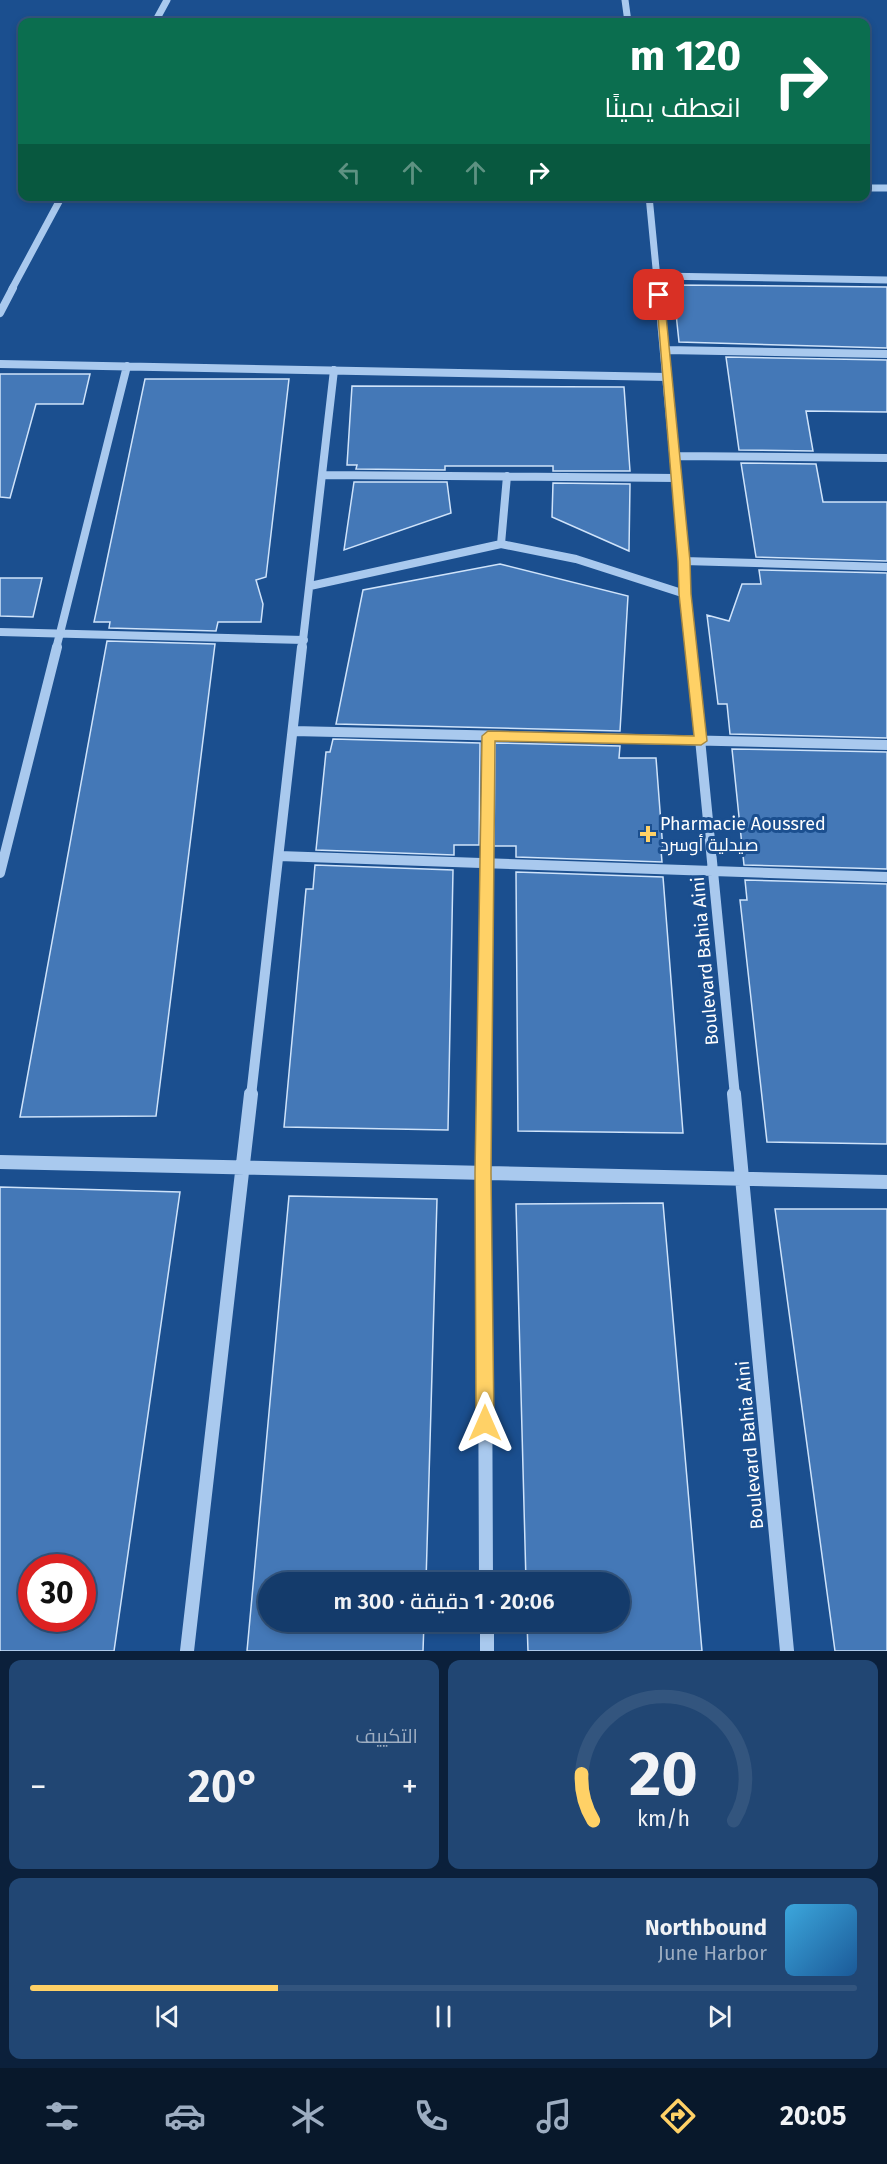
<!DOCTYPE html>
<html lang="ar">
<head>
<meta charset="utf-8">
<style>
	:root { --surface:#143b6b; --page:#214673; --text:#f1f3f6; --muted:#9dadc1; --line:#33557e; --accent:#ffd166 }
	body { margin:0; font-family:"Fira Sans",Cairo,sans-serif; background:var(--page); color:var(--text); direction:rtl; height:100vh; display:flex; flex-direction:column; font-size:22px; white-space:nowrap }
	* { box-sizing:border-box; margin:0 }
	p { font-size:20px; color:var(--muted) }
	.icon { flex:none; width:33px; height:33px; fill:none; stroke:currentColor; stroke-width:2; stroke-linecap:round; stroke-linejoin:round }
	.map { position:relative; height:1651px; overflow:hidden; direction:ltr }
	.panel { display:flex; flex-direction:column; gap:9px; padding:9px; background:#0b203b; flex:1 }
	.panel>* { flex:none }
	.hud { position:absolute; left:18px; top:18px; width:852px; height:183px; border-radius:12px; box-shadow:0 3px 9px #0003,0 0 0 2px var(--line); direction:rtl; background:#0b6e4f; color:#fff; overflow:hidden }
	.speed { position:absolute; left:18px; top:1554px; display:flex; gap:12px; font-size:30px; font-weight:700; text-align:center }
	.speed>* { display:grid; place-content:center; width:78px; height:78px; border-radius:50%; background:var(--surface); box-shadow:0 3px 9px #0003,0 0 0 2px var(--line); line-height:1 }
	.speed .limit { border:9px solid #d22; background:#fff; color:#111 }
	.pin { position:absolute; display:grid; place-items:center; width:51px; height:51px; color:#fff; margin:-26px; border-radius:12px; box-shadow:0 3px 9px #0006 }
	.me { position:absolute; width:66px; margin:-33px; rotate:0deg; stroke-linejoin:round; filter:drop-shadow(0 0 4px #0008) }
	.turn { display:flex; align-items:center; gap:21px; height:126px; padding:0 30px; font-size:27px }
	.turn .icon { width:78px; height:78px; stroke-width:2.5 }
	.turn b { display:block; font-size:42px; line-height:51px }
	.lanes { display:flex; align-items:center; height:57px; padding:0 30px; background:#0003; justify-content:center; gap:30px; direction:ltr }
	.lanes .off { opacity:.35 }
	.big { font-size:45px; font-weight:600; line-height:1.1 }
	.panel .widget { flex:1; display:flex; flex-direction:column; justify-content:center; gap:9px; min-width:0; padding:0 21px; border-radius:12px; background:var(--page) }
	.panel .dial { align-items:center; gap:0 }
	.dial svg { height:156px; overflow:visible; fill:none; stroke:var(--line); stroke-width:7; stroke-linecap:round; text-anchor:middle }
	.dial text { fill:var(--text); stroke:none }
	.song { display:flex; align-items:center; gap:18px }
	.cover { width:72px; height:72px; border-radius:9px; background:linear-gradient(135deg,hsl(200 70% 55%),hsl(210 70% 35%)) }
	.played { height:6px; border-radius:3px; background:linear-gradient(90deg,var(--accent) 30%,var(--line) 30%) }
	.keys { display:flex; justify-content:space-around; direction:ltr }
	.heat { display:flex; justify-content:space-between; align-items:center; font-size:33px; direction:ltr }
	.panel .tiles { flex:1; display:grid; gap:9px; grid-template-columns:1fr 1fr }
	.widget:last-child { grid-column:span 2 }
	.trip { position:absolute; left:258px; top:1572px; width:372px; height:60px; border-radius:30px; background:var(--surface); box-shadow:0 3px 9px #0003,0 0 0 2px var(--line); font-weight:600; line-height:60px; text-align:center; direction:rtl }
	.tab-bar { display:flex; height:96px; justify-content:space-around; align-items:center; background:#08182b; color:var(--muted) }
	.tab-bar .icon { width:42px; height:42px }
	.tab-bar .active { color:var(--accent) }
	.tab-bar b { font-size:27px; color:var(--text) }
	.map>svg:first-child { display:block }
	.building { fill:#4478b7; stroke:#cfe3fa; stroke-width:1.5; fill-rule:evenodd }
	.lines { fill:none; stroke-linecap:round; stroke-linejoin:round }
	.minor-far3 { stroke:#a9c9ee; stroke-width:7 }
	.minor-far2 { stroke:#a9c9ee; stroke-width:8 }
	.minor-far1 { stroke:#a9c9ee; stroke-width:10 }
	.minor { stroke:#a9c9ee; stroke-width:14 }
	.route { fill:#ffd166; stroke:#a68842; stroke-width:1.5 }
	.poi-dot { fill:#ffd166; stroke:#1b4f8f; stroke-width:2 }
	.labels { text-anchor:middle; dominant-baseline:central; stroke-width:6; stroke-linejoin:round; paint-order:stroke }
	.poi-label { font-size:18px; fill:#fff; stroke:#1b4f8f; text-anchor:start }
	.street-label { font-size:18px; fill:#fff; stroke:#1b4f8f }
</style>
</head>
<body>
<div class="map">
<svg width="887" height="1651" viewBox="0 0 887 1651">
	<rect width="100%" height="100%" fill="#1b4f8f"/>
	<path class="building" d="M673,285L887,287V348L679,342Z
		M726,357L887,360V412L806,411L813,451L739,450Z
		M0,374H90L83,404H36L10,498L0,497Z
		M145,379H289L266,577L256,580L263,604L261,622H218L216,631L109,628L110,622H94Z
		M352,386L624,387L630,471H553V466H445V470L356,469L357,465H347Z
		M741,463L816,464L823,502H887V561L756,557Z
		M354,482H447L451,513L344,550Z
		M553,483L630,484L629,551L552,517Z
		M500,564L628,596L620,731L336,724L363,590Z
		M759,570L887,573V738L730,734L727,704H718L707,615L729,621L742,584H761Z
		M0,578H42L33,617L0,616Z
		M107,641L215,644L156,1116L20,1117Z
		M333,739L480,743L479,845H454V855L316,850L326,752H330Z
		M495,743L620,746L619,758H656L663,850H661L662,862L516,857V846H494Z
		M732,749L887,752V869L744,865Z
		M315,865L453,870L448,1130L284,1127L306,889H313Z
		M516,872L663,877L683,1133L518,1131Z
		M745,880L887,884V1144L767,1142L740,900H747Z
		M0,1187L180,1192L114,1651H0ZM32,1568H82V1618H32Z
		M289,1196L437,1199L426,1582H268V1622H424L423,1651H247Z
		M663,1203L702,1651H528L527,1622H620V1582H526L516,1204Z
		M775,1209H887V1651H835Z"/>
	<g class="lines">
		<path class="minor-far3" d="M625,0L628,22
			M155,22L167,0
			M866,188H887
			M649,196L658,289
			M657,276L887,280
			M12,289L62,196"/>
		<path class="minor-far2" d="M658,288L691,649
			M0,313L13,288
			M665,350L887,354
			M0,364L667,377
			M674,456L887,458
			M322,475L676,478
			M501,544L507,476
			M684,561L887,567
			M310,586L501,544L576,559L685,594
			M0,632L304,640
			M56,649L127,366
			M302,649L334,370"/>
		<path class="minor-far1" d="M691,647L735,1096
			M293,731L887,745
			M279,856L887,877
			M0,873L57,647
			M251,1096L302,647
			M484,1096L488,736"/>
		<path class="minor" d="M484,1094L486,1582
			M734,1094L787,1651
			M0,1162L887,1182
			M487,1622V1651
			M187,1651L251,1094"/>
	</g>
	<path class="route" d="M656,292L664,295L690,561L691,594L707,741L701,745L495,741L491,1173L494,1423L491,1429L485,1432L479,1429L476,1423L475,1173L482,736L488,731L694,736L679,594L678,561Z"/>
	<path class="poi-dot" d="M645 825h6v6h6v6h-6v6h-6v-6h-6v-6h6z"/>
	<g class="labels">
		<g class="poi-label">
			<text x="660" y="824">Pharmacie Aoussred<tspan x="660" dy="21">صيدلية أوسرد</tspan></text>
		</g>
		<g class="street-label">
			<text transform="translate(705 961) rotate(-95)">Boulevard Bahia Aini</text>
			<text transform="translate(750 1445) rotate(-95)">Boulevard Bahia Aini</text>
		</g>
	</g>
</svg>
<div class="speed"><div class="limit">30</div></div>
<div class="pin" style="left:659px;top:295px;background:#d93025"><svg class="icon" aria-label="arrive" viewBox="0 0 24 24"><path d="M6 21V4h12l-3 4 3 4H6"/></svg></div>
<svg class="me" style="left:485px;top:1423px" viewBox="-20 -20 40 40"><path d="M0-17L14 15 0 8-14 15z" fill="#ffd166" stroke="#fff" stroke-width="4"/></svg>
<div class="trip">20:06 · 1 دقيقة · 300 m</div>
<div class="hud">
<div class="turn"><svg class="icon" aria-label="right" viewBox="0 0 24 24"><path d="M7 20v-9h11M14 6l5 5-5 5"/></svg><div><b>120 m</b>انعطف يمينًا</div></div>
<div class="lanes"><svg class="icon off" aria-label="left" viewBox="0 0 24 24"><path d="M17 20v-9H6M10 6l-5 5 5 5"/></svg><svg class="icon off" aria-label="ahead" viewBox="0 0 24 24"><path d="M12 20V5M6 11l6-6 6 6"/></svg><svg class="icon off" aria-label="ahead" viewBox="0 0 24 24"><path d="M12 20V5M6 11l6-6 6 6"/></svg><svg class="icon" aria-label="right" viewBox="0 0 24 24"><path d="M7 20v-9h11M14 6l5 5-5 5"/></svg></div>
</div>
</div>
<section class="panel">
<div class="tiles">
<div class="widget dial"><svg viewBox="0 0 100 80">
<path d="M14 69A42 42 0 1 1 86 69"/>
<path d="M14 69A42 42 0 0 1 8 45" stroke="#ffd166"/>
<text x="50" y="56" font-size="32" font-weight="700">20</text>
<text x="50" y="72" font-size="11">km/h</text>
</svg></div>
<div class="widget"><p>التكييف</p>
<div class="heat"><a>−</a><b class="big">20°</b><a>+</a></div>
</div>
<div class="widget">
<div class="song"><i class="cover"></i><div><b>Northbound</b><p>June Harbor</p></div></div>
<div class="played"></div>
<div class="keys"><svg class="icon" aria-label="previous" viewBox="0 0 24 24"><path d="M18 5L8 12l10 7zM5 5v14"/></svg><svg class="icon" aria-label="pause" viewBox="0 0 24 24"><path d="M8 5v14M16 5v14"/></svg><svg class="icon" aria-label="next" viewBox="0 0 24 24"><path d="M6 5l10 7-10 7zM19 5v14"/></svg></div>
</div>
</div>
</section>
<nav class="tab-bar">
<b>20:05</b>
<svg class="icon active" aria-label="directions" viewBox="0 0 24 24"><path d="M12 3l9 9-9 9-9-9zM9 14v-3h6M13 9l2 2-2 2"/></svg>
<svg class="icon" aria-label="music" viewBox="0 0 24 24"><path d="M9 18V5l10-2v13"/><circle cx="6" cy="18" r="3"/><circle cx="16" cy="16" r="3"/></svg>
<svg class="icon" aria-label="phone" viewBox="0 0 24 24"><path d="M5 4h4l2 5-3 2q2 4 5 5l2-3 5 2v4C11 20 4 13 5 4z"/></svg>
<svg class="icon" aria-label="climate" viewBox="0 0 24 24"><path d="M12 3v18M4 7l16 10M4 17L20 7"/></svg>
<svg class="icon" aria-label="car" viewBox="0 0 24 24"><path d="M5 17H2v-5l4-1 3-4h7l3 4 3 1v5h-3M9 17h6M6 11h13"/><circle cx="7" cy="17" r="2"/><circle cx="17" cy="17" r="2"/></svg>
<svg class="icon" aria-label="filters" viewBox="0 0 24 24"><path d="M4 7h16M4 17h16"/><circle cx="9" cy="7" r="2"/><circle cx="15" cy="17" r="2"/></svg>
</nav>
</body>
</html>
